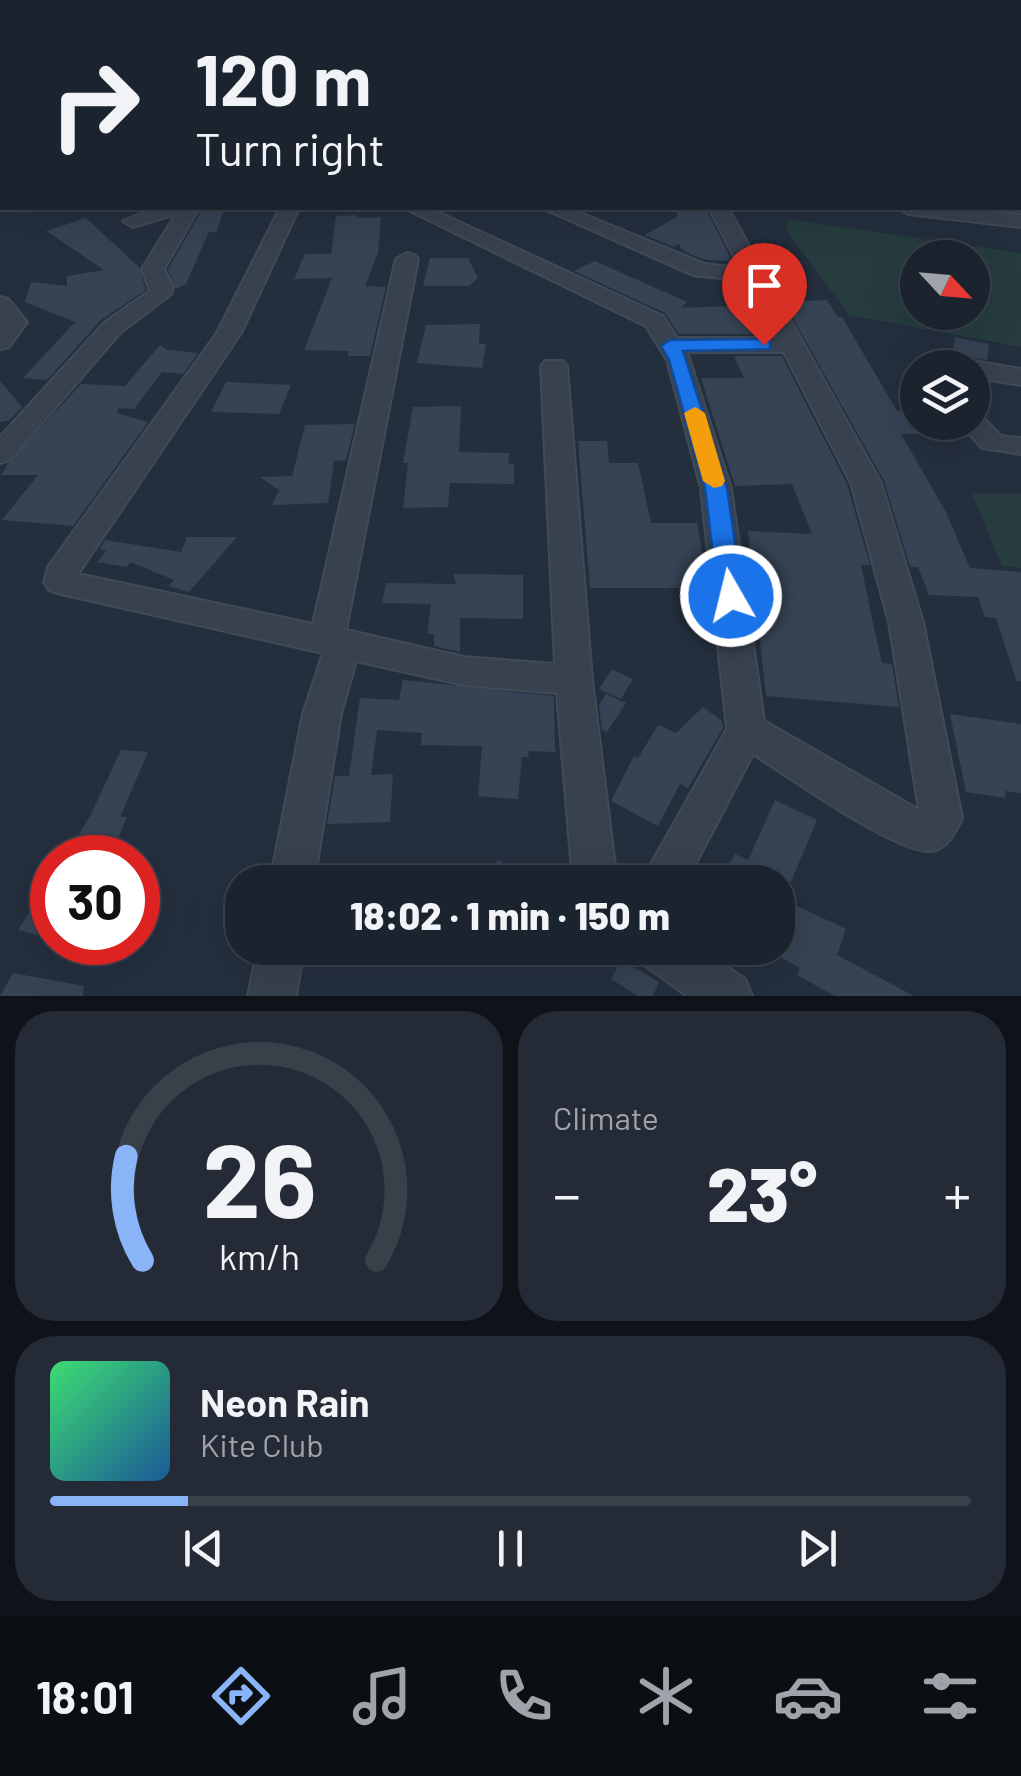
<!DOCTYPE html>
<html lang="en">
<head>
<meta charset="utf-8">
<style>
	:root { --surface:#1b232e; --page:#242b36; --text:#f1f3f6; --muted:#a0a4aa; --line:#39404a; --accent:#8ab4f8 }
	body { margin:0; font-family:Barlow,sans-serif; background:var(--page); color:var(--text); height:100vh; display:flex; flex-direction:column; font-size:38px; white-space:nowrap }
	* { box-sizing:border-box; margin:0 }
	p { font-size:32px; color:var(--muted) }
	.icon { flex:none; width:55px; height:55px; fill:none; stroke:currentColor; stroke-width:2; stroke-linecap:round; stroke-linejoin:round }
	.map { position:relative; height:996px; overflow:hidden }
	.panel { display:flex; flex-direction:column; gap:15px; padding:15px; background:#0f1319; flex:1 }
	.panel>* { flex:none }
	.banner { position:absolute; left:0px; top:0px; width:1022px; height:210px; box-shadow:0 10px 40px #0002,0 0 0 2px var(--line); background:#1b232e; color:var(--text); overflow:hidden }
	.needle { width:65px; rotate:116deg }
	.fabs { position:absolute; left:900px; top:240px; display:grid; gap:20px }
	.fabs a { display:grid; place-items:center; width:90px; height:90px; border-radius:50%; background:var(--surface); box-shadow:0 10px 40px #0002,0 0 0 2px var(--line); font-size:50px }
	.speed { position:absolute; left:30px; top:835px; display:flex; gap:20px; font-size:50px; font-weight:700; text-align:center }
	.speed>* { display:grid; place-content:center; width:130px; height:130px; border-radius:50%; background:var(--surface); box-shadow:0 10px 40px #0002,0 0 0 2px var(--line); line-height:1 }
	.speed .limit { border:15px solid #d22; background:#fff; color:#111 }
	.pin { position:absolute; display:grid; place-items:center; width:85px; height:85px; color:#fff; margin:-102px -42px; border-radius:50% 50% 50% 0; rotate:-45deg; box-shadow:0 0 10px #0007 }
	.pin .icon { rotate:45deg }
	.me { position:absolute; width:110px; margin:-55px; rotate:352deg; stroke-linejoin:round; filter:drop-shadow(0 0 8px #0008) }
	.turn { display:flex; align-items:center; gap:35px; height:210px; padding:0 30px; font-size:45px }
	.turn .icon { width:130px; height:130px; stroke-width:2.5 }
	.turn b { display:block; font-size:70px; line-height:85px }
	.big { font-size:75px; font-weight:800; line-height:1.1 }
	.panel .card { flex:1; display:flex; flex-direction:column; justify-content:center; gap:15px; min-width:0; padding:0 35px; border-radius:40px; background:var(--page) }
	.panel .dial { align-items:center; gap:0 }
	.dial svg { height:260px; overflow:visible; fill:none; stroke:var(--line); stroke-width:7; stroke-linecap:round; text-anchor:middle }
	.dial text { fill:var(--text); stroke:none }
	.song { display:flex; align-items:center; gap:30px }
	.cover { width:120px; height:120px; border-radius:15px; background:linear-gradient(135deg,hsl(140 70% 55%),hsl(210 70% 35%)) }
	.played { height:10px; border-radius:5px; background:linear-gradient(90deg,var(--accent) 15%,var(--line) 15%) }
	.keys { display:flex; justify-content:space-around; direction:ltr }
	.heat { display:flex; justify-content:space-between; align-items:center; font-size:55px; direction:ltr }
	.panel .tiles { flex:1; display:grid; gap:15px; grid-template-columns:1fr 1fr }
	.card:last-child { grid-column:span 2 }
	.trip { position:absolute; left:225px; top:865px; width:570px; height:100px; border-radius:40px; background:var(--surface); box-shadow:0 10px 40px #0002,0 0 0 2px var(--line); font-weight:800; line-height:100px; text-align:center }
	.tabs { display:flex; height:160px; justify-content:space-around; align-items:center; background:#0b0e12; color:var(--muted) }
	.tabs .icon { width:70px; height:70px }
	.tabs .selected { color:var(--accent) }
	.tabs b { font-size:45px; color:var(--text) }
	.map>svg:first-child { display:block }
	.green { fill:#263c3f; fill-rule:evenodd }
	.building { fill:#364354 }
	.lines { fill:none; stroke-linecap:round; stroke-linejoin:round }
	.service-casing { stroke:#414a57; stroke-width:19 }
	.minor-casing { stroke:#414a57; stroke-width:4 }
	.service { stroke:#38414e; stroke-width:15 }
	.minor { fill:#38414e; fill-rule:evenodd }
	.route { fill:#1a73e8; stroke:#114b97; stroke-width:2.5 }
	.slow { fill:#f59e0b }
</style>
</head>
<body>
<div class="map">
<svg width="1021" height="996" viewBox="0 0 1021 996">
	<rect width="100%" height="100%" fill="#242f3e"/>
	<path class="green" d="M788,219L1021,253V347L849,315L787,231ZM918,258H972V312H918Z
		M972,494H1021V568L1002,566Z"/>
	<path class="building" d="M203,208H225L216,232H209L186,284L176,289L168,269Z
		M675,209H706L732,261L706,260L685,252L678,244L674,247L645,235L678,216Z
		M357,215V218L381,217L378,253L365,286L386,287L370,356H348L349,351L304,350L332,278L294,279L305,254H331L336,216Z
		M86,218L139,267L146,290L101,320L47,380L23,378L75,322L25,302L31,282L67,286V276L104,270L46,231Z
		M430,258H468L478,278L469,286H423Z
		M595,261L687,302L681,308L755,305L770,334H679L665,313L574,271Z
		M827,300L838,317H842L897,411L918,412V434H901L946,512L970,568L1021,572V681L1017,682L996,618L985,617L978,597L929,595L918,567H910L884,481L784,302Z
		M480,324L479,344H486L482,368L417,363L426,325Z
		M955,337L989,344L987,360L952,354Z
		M160,345L168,350L198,353L183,374L162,372L134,409L118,408L117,413L148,422L73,526L2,520L38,475H1L8,464L81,384L125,386Z
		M734,356H782L847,484L870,565H861L874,628L882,663L892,664L899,707L766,696L748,531L812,534L792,484L735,486L701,378H744Z
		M0,381L22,407L10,420L0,422Z
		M226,382L291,385L279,414L211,412Z
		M461,406L459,452L509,453L508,464H514V484L450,483L448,507L403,508L408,463H403L413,407Z
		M355,424L346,460L334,461L328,503L272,505L279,490L260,477L292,476L305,425Z
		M578,441H607L609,463H638L651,523H697L708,588H590Z
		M187,537H237L189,592L169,586L174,580L130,562L127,567L97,562L106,551L100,549L105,540L181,552Z
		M453,574L523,575V619L460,618V652L434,646V634H427L431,604L382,603L386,583L456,584Z
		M612,669L633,679L621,699L599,689Z
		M403,680L554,696L555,752L529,751L528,757H522L518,799L478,796L482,746L421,745L422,733L377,730L371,775L393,774L390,822L327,824L335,776H349L360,698L399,700Z
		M606,694L626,703L607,732L602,730L599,705Z
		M703,707L722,721L723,728L688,788L680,784L658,826L611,801L634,756L638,758L658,725L676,733Z
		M950,714L1021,724V793L1005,791L1006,798L966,792Z
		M121,750L148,752L120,817H127L110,858H65L90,816Z
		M775,800L817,820L791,882H721L735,854L748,860Z
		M498,860L539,882H483Z
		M52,876V939L18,930Z
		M782,899L846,929L837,955L914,996H835L797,975L800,968L778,956V910Z
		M621,960L659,982L653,996H638L611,979Z
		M13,973L84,986L83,996H0Z"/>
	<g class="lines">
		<g class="service-casing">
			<path id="service" d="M1020,206H1021"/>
		</g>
		<g class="minor-casing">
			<path id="minor" d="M1005,0H1021V3L1004,2Z
				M1020,45H1021V53H1020Z
				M0,92L2,93V103L0,102Z
				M0,115H2V125H0Z
				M156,208H199L164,269L173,287L171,294L120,333L10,460L0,463V437L104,323L150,291L142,269L176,214L133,227L123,221Z
				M280,208H299L241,333L78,574L313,624L396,259L407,253L414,255L418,259L346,630L464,657L555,664L541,366L545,361H563L567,366L592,680L617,882H573L557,693L464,685L356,661L341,714L314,882H270L303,714L323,653L61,594L49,590L44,582L48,567L217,333Z
				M404,208H429L663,316L677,338H776L747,281L693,275L542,208H568L705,264L740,268L709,208H728L881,483L923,622L962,818C956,831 948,849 931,851C896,854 787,775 753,754L686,882H641L727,729L701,488L667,360L646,326ZM687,352H784L851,483L889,622L919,810L764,721L731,488Z
				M898,208H954L1021,215V227L908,214Z
				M0,297L8,299L27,322L9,347L0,349Z
				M942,356L1021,369V385L972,377V368H924Z
				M972,414L981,416L1001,436L1021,438V454L982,448L958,422H972Z
				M258,948H304L296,996H248Z
				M636,948H699L745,979L752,996H687L643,964Z"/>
		</g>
		<use href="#service" class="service"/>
		<use href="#minor" class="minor"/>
	</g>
	<path class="route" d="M764,339L770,341V349L683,351L727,488L743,596L740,602H722L718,596L705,488L669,360L661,346L670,340Z"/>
	<path class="slow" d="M695,407L705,413L725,481L722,486L714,488L703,481L684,413Z"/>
</svg>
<div class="fabs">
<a><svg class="needle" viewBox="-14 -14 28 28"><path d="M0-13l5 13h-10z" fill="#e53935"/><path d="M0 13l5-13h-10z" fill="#a0a4aa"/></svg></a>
<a><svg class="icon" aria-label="layers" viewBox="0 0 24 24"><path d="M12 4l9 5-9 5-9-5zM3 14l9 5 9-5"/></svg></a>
</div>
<div class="speed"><div class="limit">30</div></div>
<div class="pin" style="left:764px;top:345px;background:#d93025"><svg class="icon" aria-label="arrive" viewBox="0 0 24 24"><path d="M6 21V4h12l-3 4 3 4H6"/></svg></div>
<svg class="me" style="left:731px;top:596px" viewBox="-20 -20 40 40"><circle r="17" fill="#1a73e8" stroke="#fff" stroke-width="3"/><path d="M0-11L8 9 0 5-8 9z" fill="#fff"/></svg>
<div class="trip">18:02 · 1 min · 150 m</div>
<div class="banner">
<div class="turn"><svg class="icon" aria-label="right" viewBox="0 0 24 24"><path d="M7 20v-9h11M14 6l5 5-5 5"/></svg><div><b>120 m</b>Turn right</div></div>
</div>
</div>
<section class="panel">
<div class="tiles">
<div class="card dial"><svg viewBox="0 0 100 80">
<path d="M14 69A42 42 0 1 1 86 69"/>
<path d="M14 69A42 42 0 0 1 9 37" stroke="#8ab4f8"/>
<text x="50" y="56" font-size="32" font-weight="700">26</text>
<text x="50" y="72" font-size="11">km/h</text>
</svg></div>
<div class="card"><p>Climate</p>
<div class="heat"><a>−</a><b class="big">23°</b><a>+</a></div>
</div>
<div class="card">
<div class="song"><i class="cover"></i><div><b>Neon Rain</b><p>Kite Club</p></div></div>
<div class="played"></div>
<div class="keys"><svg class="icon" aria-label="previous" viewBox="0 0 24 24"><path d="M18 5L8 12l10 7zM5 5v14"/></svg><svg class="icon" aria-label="pause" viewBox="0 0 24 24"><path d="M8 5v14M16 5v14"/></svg><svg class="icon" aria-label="next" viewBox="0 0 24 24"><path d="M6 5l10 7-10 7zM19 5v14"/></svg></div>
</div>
</div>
</section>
<nav class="tabs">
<b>18:01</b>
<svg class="icon selected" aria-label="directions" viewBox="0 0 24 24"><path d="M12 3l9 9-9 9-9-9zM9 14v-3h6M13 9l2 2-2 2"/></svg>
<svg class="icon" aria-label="music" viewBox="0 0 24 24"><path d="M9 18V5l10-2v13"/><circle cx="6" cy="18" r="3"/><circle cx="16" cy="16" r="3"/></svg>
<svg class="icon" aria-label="phone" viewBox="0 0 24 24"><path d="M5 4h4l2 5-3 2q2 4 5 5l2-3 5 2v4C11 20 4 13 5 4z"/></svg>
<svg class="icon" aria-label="climate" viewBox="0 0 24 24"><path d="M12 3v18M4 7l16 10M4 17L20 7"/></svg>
<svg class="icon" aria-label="car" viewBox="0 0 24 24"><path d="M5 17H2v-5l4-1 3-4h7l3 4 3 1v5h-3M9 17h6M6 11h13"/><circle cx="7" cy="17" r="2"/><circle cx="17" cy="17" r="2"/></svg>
<svg class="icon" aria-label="filters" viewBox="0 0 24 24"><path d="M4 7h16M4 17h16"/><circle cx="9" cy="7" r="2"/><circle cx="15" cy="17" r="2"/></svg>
</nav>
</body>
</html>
